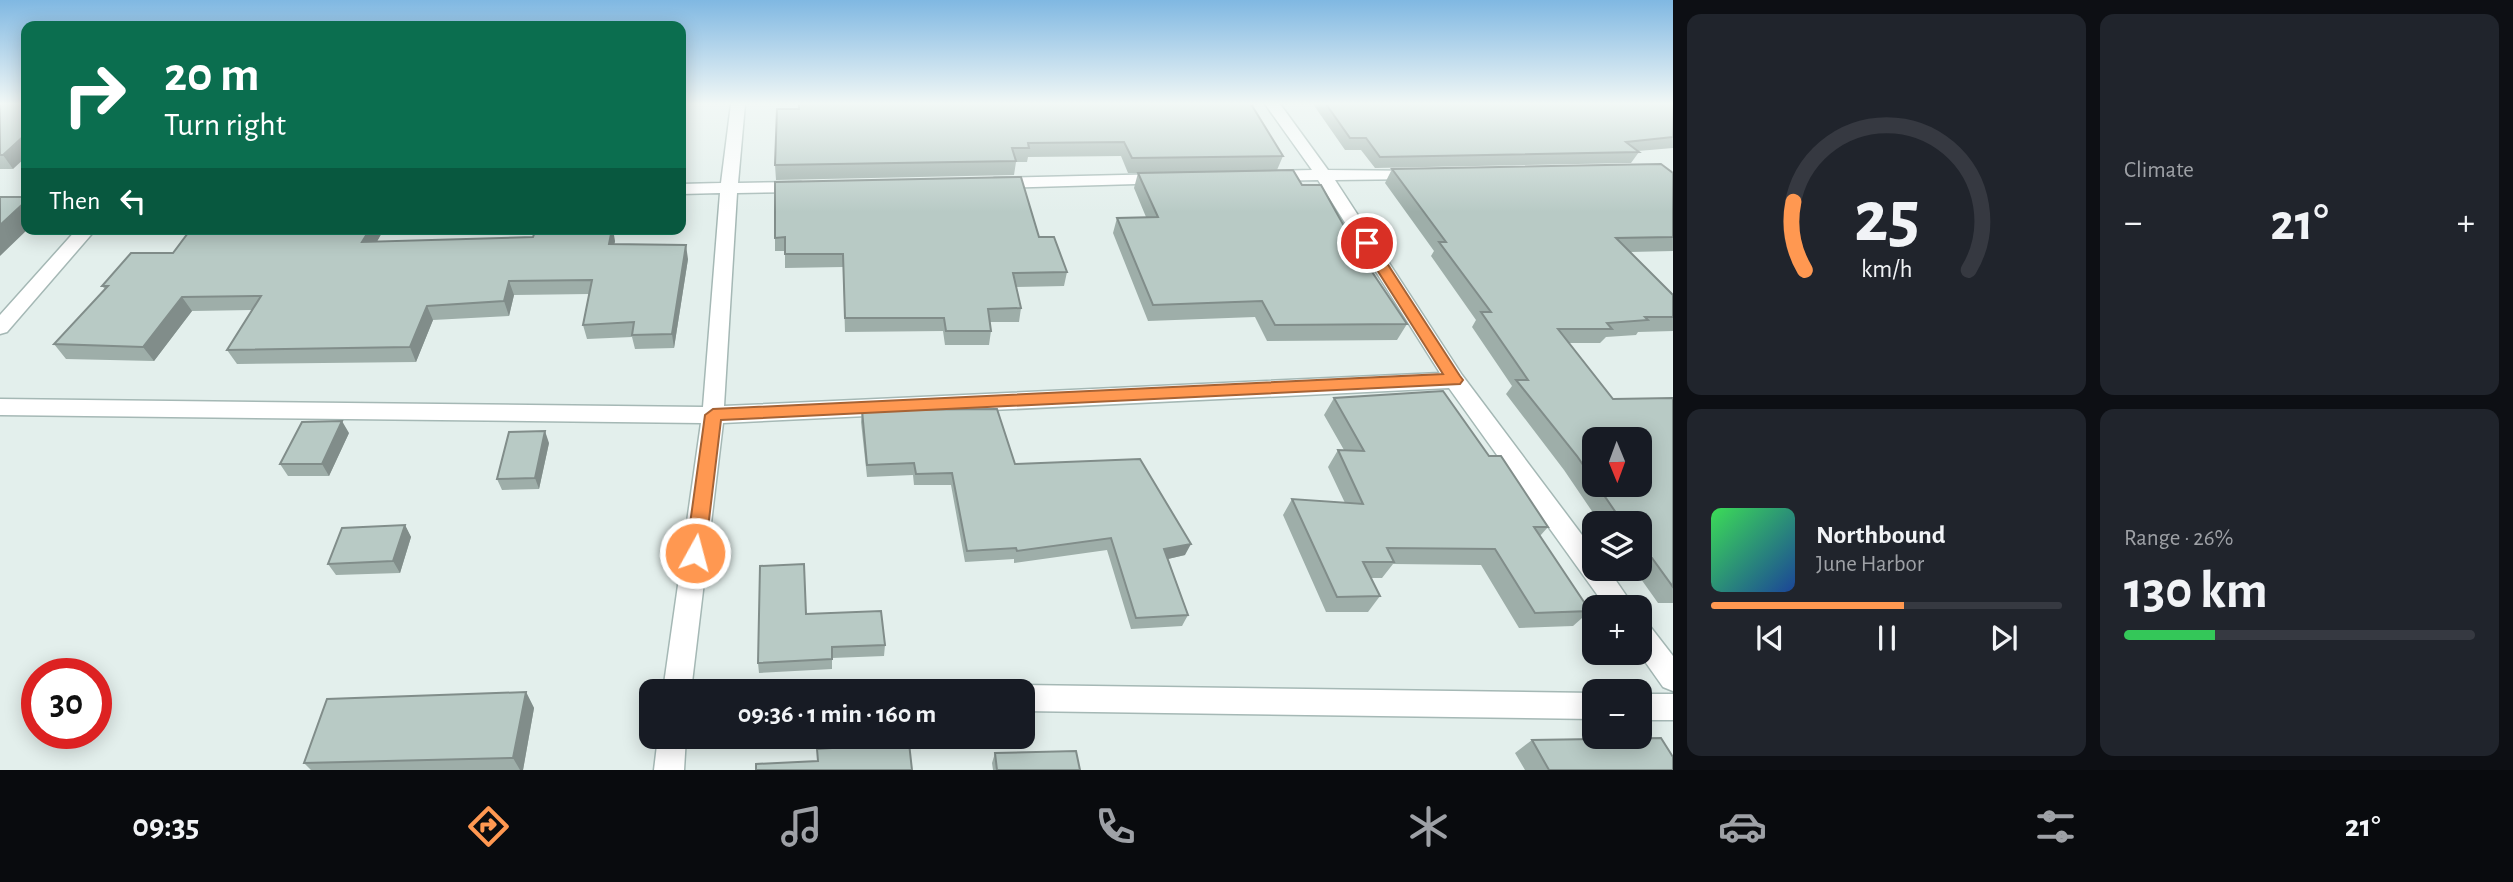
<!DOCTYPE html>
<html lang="en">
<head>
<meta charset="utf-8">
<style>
	:root { --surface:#171b24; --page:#20242c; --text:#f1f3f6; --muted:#9ea1a6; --line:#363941; --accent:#ff9851 }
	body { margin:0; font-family:"Alegreya Sans",sans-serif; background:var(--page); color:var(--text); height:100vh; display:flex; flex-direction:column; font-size:26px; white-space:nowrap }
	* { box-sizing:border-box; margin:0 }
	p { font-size:23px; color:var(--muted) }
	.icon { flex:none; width:38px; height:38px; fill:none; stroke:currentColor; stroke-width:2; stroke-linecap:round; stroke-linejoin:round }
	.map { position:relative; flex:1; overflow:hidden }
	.side { display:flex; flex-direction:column; gap:14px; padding:14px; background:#0d0f14; width:840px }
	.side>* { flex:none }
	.guide { position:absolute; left:21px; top:21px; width:665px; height:214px; border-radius:14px; box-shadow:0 4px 18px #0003; background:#0b6e4f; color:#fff; overflow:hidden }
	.needle { width:46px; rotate:179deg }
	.controls { position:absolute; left:1582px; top:427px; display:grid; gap:14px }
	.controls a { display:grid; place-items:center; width:70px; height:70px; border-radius:14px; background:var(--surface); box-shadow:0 4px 18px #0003; font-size:35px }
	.speed { position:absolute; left:21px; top:658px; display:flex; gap:14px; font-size:35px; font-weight:700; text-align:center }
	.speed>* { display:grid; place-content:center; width:91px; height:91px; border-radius:50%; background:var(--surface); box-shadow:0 4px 18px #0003; line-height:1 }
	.speed .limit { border:10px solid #d22; background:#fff; color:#111 }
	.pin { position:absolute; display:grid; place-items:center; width:60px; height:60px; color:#fff; margin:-30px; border:4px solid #fff; border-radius:50%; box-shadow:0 2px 7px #0007 }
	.me { position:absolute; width:77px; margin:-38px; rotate:7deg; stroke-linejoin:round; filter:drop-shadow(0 0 5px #0008) }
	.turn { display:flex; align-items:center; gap:24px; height:147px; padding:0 28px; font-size:32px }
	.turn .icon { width:91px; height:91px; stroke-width:2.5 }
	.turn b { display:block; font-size:49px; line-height:60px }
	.then { display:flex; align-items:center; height:66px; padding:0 28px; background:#0003; gap:14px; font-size:26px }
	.big { font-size:52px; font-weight:700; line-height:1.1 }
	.side .card { flex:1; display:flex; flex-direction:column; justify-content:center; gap:10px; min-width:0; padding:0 24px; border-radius:14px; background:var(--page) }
	.side .dial { align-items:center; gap:0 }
	.dial svg { height:182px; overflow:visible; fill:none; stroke:var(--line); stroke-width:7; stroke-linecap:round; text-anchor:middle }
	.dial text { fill:var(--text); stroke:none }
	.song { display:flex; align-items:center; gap:21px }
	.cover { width:84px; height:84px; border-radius:10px; background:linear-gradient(135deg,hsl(130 70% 55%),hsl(220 70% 35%)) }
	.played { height:7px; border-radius:4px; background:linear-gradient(90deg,var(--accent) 55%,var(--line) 55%) }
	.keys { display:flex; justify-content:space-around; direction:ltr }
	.heat { display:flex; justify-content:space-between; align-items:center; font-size:38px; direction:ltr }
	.charge { height:10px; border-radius:5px; background:linear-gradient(90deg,#34c759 26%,var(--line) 0) }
	.side .tiles { flex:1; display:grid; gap:14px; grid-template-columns:repeat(2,1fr) }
	.trip { position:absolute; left:639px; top:679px; width:396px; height:70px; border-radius:14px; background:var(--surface); box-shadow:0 4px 18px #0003; font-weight:700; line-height:70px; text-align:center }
	.tab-bar { display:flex; height:112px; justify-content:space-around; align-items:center; background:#090b0e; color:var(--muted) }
	.tab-bar .icon { width:49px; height:49px }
	.tab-bar .current { color:var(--accent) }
	.tab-bar b { font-size:32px; color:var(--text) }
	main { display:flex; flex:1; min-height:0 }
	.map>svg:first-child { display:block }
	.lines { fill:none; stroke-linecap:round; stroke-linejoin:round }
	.minor-casing { stroke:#a5b8b5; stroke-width:3 }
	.minor { fill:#fff; fill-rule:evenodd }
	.wall { fill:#9eaea9; fill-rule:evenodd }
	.shaded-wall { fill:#818d8a }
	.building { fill:#b8cac5; stroke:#818d8a; stroke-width:2 }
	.route { fill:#ff9851; stroke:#a66335; stroke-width:2 }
</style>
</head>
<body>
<main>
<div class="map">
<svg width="1673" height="770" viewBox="0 0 1673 770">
	<rect width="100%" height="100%" fill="#e3efec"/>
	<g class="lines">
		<g class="minor-casing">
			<path id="minor" d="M731,104H745L738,183L801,182L809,187L801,192L737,193L724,406L1440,373L1318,180L1267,181L1259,176L1267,171L1312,170L1265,104H1280L1328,170L1423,171L1425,174L1423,177L1417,179L1335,180L1462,375L1594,551V569H1608L1634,607H1606L1449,388L723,423L691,691H663L701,423L0,415V399L703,407L720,193L681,194V184L721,183Z
				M1165,174L1171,175L1173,179L1171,183L994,188L986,183L994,178Z
				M77,229H96L7,332L0,334V315Z
				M1640,621L1649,625L1673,656V691L1663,687L1639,653Z
				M1022,685L1594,693V719L1022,711V691H1011Z
				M1640,694H1673V720H1640Z
				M658,737H686L684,770H654Z"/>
		</g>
		<use href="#minor" class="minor"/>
	</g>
	<path class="wall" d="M0,104L13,169H0Z
		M1313,104H1673V148L1638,151L1639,152L1631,163L1375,168L1361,150H1345Z
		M799,109L1283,156L1277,170L1302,185L1358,251L1407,324L1397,340L1267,341L1255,317L1148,321L1113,233L1117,218L1146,217L1134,188L1138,173H1128L1121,156L1028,157L1027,162H1016L1014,175L776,180L775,165Z
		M1392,169L1673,173V251L1630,252L1673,295V331L1638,332L1636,335L1606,337L1600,343H1569L1613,399L1673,398V603H1658L1636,572H1633L1630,569H1640V523H1600L1564,470L1506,394L1512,386L1472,327L1476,320L1431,256L1434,251L1385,183ZM1594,439L1640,485H1594Z
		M384,229L377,241H615L614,244L688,259L674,348L635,349L632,337L587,339L583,325L589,294L514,295L509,316L433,320L416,362L237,364L227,350L252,310L192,311L154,361L66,359L54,344L105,289L102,286L173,253Z
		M1039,237L1067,272L1064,286L1016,287L1021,308L1019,322H990L991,331L989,345H945L943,331L845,332L843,267L785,268V251H775V238Z
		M1334,398L1489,456L1548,527L1540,536L1590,611L1573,626L1519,628L1481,565L1393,564L1382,578H1371L1380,596L1368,612H1326L1283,515L1292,499L1345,503L1328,467L1338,450H1344L1324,415Z
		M862,410L1015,464L1185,555L1168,559L1188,615L1182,626L1131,629L1107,550L1014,563V559L965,562L951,485H914L913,475L867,477L861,422Z
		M349,433L329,476H288L280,464Z
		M549,443L539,489L502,490L497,479Z
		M405,525L411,537L400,573L336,575L328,564Z
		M806,614L885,645L884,656L832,658V669L759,673L758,663Z
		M526,692L534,708L523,770H311L304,763Z
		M1532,740L1673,770H1525L1515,753Z
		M995,753L1080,770H993L992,763Z"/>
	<path class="shaded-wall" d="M26,134V157L13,169L3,155Z
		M26,201V229H28L0,256V225Z
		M370,229H384L369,256L362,242Z
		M612,229H613L615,241L612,258L609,244Z
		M686,245L688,259L674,348L672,334Z
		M509,281L514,295L509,316L504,301Z
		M182,297L192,311L154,361L143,347Z
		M427,306L433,320L416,362L410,347Z
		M342,421L349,433L329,476L322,464Z
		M545,431L549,443L539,489L535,478Z
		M405,525L411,537L400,573L393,561Z
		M1191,544L1185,555L1159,561L1164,549Z
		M526,692L534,708L523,770H520L513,758Z"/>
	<path class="building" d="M0,104H26V134L3,155H0Z
		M799,104H1251L1283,156L1132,158L1124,142L1028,143L1029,148H1012L1016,161L775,165L777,109H799Z
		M1326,104H1673V137L1626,142L1639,152L1380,157L1366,138H1350Z
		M1661,164L1673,173V237L1616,238L1673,295V317H1645L1648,320L1607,323L1612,329H1558L1613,399L1673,398V587L1652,558H1648L1640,546V523H1623L1597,485H1640V439H1594V481L1577,456L1516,380H1528L1481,312H1491L1439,242H1446L1392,169Z
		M1293,170L1302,185H1321L1358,251L1407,324L1275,325L1262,301L1153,305L1117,218L1158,217L1138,173Z
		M1021,177L1039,237H1054L1067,272L1013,273L1021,308L988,309L991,331H946L944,318H845L843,254H785V237L775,238V182Z
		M0,197H26V201L0,225Z
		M191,229H370L362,242L533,237L536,229H612L609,244L686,245L672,334L632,335L634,322L583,325L592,280L509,281L504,301L427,306L410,347L227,350L261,296L182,297L143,347L54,344L108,286H102L131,253H173Z
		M1443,391L1489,456H1501L1548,527H1534L1590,611L1535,613L1495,549L1387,548L1394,562H1363L1380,596L1337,597L1292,499L1363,504L1338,450L1364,451L1334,398Z
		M997,409L1015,464L1140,459L1191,544L1164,549L1188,615L1136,618L1111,538L1017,551L1016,548L967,551L952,473L916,474L914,463L867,465L862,410Z
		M342,421L322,464H280L302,422Z
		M545,431L535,478L497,479L509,432Z
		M405,525L393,561L328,564L342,528Z
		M804,564L806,614L881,611L885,645L832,647V659L758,663L760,566Z
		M526,692L513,758L304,763L327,699Z
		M1661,738L1673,757V770H1549L1532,740Z
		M909,743L912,770H756V764L818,761L817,749Z
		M1076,751L1080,770H997L995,753Z"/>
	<linearGradient id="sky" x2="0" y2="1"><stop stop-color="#80b8e2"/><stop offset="0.49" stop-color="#f2f8f6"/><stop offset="1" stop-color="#f2f8f6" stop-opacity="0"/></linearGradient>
	<rect width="1673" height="212" fill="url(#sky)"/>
	<path class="route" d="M1367,239L1372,240L1460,376L1463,380L1460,384L721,420L705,553L702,559L695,561L689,559L686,553L705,415L713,409L1443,374L1360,243Z"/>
</svg>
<div class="controls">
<a><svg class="needle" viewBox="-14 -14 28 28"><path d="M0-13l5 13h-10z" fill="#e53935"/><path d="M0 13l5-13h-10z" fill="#9ea1a6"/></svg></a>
<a><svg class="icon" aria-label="layers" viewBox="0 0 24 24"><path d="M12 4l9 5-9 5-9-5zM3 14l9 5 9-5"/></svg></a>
<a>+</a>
<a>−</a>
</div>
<div class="speed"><div class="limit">30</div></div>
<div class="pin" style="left:1367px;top:243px;background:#d93025"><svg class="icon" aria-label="arrive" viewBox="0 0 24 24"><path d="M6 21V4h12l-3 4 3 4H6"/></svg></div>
<svg class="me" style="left:695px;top:553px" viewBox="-20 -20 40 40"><circle r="17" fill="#ff9851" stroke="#fff" stroke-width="3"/><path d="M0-11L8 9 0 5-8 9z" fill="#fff"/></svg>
<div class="trip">09:36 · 1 min · 160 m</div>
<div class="guide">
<div class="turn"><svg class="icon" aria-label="right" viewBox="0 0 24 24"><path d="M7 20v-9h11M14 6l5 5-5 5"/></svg><div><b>20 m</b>Turn right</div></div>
<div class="then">Then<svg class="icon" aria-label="left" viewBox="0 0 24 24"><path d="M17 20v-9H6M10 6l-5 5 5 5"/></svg></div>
</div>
</div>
<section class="side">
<div class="tiles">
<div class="card dial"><svg viewBox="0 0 100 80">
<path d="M14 69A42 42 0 1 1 86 69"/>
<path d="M14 69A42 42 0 0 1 9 39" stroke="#ff9851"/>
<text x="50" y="56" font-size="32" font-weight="700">25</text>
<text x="50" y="72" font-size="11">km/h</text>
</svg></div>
<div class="card"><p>Climate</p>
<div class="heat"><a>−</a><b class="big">21°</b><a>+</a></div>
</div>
<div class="card">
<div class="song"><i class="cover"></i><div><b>Northbound</b><p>June Harbor</p></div></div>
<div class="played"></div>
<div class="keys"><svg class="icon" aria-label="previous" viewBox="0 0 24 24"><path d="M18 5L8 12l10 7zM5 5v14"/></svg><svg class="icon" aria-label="pause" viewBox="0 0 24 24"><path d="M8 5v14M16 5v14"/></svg><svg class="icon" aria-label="next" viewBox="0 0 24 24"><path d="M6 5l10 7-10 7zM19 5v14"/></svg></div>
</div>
<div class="card"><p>Range · 26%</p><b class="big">130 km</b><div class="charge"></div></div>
</div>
</section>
</main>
<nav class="tab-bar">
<b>09:35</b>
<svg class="icon current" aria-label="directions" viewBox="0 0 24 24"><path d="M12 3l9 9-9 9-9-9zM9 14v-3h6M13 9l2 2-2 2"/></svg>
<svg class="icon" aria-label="music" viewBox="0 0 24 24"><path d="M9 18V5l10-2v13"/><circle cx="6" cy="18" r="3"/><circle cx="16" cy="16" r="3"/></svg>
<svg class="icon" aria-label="phone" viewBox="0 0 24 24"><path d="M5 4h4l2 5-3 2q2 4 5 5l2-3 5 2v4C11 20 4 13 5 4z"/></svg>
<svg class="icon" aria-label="climate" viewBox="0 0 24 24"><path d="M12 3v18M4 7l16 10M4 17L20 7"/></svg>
<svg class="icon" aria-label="car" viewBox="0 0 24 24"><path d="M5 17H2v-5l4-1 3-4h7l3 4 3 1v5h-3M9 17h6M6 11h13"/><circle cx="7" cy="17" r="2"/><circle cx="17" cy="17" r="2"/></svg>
<svg class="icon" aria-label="filters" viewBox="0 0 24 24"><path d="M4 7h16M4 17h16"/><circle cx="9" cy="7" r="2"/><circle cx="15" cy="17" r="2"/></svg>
<b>21°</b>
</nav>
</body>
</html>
